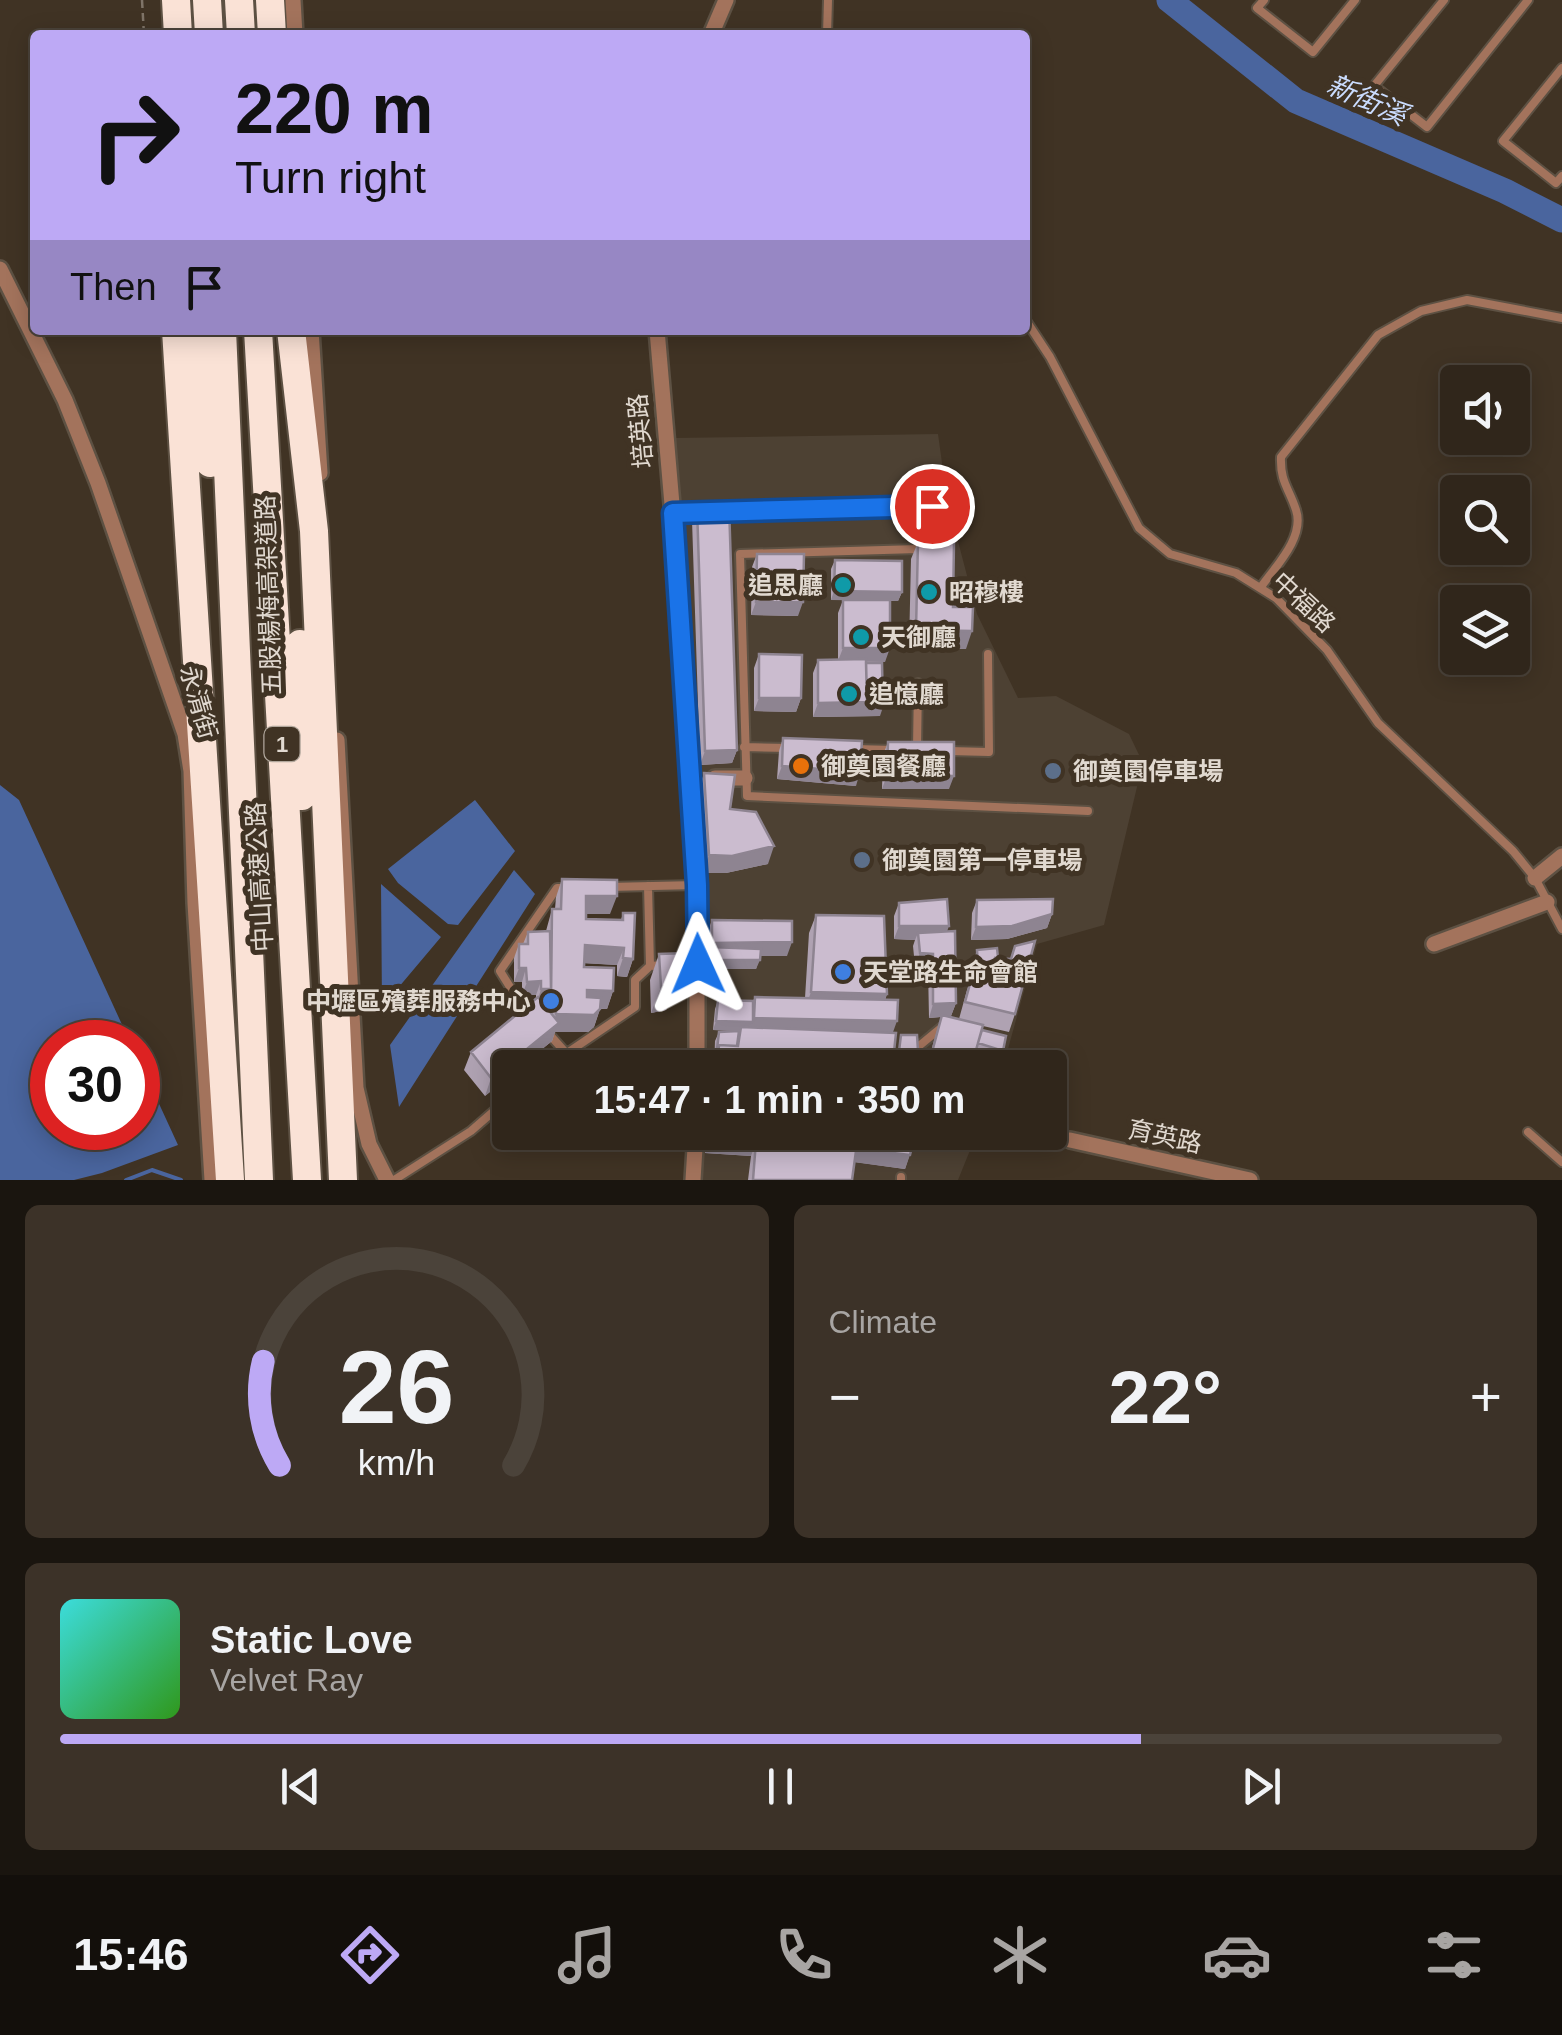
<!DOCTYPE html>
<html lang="en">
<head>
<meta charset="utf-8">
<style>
	:root { --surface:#30261b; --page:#3c3228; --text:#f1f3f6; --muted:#a8a5a3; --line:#4b433a; --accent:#bda9f5 }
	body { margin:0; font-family:Helvetica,"Noto Sans TC",sans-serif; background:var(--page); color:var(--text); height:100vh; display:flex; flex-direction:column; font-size:38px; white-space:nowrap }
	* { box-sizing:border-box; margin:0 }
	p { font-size:32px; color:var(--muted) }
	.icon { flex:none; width:55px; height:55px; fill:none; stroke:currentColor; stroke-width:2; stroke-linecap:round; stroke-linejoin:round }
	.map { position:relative; height:1180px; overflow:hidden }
	.drawer { display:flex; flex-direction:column; gap:25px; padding:25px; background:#1a150f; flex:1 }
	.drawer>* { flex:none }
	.guide { position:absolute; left:30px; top:30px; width:1000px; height:305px; border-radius:10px; box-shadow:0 5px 25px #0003,0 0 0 2px var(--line); background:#bda9f5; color:#111; overflow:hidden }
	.buttons { position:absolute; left:1440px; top:365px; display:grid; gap:20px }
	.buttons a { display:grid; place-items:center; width:90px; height:90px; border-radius:10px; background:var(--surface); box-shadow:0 5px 25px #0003,0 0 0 2px var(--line); font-size:50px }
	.speed { position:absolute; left:30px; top:1020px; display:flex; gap:20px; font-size:50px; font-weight:700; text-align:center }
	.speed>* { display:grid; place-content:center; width:130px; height:130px; border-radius:50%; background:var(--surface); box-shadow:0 5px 25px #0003,0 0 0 2px var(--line); line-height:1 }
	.speed .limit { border:15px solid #d22; background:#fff; color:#111 }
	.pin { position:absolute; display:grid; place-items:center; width:85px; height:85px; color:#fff; margin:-42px; border:5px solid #fff; border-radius:50%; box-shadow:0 2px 10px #0007 }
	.me { position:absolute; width:110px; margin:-55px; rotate:359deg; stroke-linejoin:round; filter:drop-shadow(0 0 8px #0008) }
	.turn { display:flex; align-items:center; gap:35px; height:210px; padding:0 40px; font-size:45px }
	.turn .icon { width:130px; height:130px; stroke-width:2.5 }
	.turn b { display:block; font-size:70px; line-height:85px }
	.then { display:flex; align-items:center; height:95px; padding:0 40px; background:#0003; gap:20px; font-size:38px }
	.big { font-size:75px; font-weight:600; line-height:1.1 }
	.drawer .card { flex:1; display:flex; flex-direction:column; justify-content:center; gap:15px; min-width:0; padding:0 35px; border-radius:15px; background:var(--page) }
	.drawer .dial { align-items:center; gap:0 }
	.dial svg { height:260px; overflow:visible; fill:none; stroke:var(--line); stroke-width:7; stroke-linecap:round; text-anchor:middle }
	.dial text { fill:var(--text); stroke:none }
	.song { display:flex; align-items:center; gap:30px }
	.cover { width:120px; height:120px; border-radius:15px; background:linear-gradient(135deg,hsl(180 70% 55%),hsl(110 70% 35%)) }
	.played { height:10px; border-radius:5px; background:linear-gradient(90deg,var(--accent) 75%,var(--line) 75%) }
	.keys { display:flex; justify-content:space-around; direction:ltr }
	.heat { display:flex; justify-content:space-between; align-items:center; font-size:55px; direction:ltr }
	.drawer .tiles { flex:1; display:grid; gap:25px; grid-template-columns:1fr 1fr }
	.card:last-child { grid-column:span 2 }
	.trip { position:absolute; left:492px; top:1050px; width:575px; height:100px; border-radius:10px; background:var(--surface); box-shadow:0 5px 25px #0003,0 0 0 2px var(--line); font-weight:600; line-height:100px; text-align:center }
	.tab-bar { display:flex; height:160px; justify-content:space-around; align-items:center; background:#130f0b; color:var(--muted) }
	.tab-bar .icon { width:70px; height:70px }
	.tab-bar .selected { color:var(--accent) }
	.tab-bar b { font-size:45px; color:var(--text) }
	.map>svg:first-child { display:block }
	.commercial { fill:#4d4133 }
	.water { fill:#4a659e }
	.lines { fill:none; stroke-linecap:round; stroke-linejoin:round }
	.stream { stroke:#4a659e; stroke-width:4 }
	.river { stroke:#4a659e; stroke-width:25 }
	.lane-casing { stroke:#5d5143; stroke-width:12 }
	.street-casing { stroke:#5d5143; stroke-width:20 }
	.highway-casing { stroke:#5d5143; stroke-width:32 }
	.path { stroke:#7f7468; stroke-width:2.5; stroke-dasharray:8 5; stroke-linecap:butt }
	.lane { stroke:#a3735c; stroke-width:8 }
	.street { stroke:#a3735c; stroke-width:15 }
	.highway { stroke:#fae2d6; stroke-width:28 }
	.wall { fill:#afa2b2 }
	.shaded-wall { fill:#8e8491 }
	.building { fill:#cbbccf; stroke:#8e8491; stroke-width:2.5 }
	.route-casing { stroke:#114b97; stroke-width:25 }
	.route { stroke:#1a73e8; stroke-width:18 }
	.culture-dot { fill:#0f9aa8; stroke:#403324; stroke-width:4 }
	.food-dot { fill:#e8710a; stroke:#403324; stroke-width:4 }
	.service-dot { fill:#5c6f8a; stroke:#403324; stroke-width:4 }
	.shop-dot { fill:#3f7fe0; stroke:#403324; stroke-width:4 }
	.labels { text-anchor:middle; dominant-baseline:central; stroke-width:10; stroke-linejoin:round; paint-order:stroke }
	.shield { fill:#403324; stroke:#b1a79c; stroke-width:2.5 }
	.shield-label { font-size:22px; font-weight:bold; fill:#e1d9d0 }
	.street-label { font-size:25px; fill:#e1d9d0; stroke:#403324 }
	.poi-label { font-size:25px; font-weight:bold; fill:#e1d9d0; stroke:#403324; text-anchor:start }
	.water-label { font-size:28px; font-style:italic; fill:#cadcfe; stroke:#403324 }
</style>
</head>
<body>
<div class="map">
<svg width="1562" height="1180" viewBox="0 0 1562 1180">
	<rect width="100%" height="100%" fill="#403324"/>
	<path class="commercial" d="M938,434L947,499L977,614L1018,698L1056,696L1129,734L1140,757L1137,787L1104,925L1037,944L1003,1067H705L703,929L675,438Z
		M703,1133H977L958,1180H700Z"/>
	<path class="water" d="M0,785L19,800L130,1042H52V1128H138V1058L178,1145L102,1173L74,1180H0Z
		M475,800L515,851L458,925L448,924L398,883L388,869Z
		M514,870L535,894L399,1107L390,1045Z
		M381,884L441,937L382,1007Z"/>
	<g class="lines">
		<path class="stream" d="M126,1180L152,1170L181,1180"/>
		<path class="river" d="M1169,0L1296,101L1505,191L1562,220"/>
		<g class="lane-casing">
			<path id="lane" d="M1264,0L1257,8L1313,52L1355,0
				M1444,0L1374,86L1427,127L1528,0
				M827,35L828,0
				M1562,68L1503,141L1556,183L1562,176
				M1025,319L1050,357L1139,528L1170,554L1236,573L1276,598L1327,650L1378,723L1513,851L1535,878L1562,929
				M722,511L932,506
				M673,513L703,512
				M918,553V549L740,554L747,796L1088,811
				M1261,587C1276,566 1305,537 1296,510C1289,488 1280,482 1281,457L1378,335L1421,311L1467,300L1562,318
				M744,747L790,748
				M917,748L918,683
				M854,749L895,750
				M949,751L989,752L988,654
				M648,886L650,966
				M608,887L697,885
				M533,1010L522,1006L500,971L557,888H569
				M549,1034L566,1053
				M907,1045L919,1046L942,1027
				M545,1068L635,1007V980L650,966L664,965
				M1528,1132L1562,1162
				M394,1180L471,1131L510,1097
				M901,1180V1177"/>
		</g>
		<g class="street-casing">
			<path id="street" d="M293,0L295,35
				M711,35L726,0
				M0,269L65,400L98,483L185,734L191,771L195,903L212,1180
				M311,330L320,473
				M657,330L678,574L697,885V1068
				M337,740L356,1088L369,1144L387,1180
				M715,778H745
				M1535,878L1562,856
				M1434,944L1547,902
				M1070,1140L1250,1180
				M693,1180L696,1132"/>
		</g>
		<g class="highway-casing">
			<path id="highway" d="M176,0L178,35
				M207,0L209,35
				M239,0L241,35
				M270,0L272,35
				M176,330L230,1180
				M200,330L210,463
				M222,330L259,1180
				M258,330L307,1180
				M291,330L314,531L343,1180
				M300,644L302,796"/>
		</g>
		<path class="path" d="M142,0L144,35"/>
		<use href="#lane" class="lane"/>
		<use href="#street" class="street"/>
		<use href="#highway" class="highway"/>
	</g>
	<path class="wall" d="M697,507L737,750L732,763L700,765L692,520Z
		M918,542L953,607L966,649L909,647L911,559Z
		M757,554L798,616L751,615L752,567Z
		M835,560L902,592L898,601H890L885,662H866L880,716L813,717V673L818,660L838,659V613L843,600H831V569Z
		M759,654L801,698L796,712L754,711V668Z
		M783,738L856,786L777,779L779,751Z
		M888,742L949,789H882L883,755Z
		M704,773L730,809L768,864L726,873H702L698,791Z
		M562,879L610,914H586V919L621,920L623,913L633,959L627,977L617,976V965L585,963L584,967L613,991L607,1009H600L594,1027L588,1032H555L552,1041L485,1096L464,1070L471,1052L536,998V995H522V982H514V958L519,944H523L528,932L546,931L552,909H555L556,897Z
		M977,900L1052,914L1047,928L1007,939L971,940L972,913Z
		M899,903L947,932L956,1003L951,1016L947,1017L959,1019L967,990L973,973H974V959L977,950L998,958L1015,1014L1009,1032L983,1026L982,1030L1003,1051L999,1060L976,1052L971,1068H926L941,1017L929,1018L928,968L915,966L913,946L915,940L894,939V916Z
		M816,915L887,994L885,1000L892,1033L894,1052L889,1066L840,1064V1068H714L715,1041L719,1032L740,1031L713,1030L715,1009L718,1000L753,1001L755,997L805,998L809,933Z
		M712,920L787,956H760L756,969H706L707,933Z
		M659,954L677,1001L669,1002L666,1010L651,1013L650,980Z
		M706,1132H918L915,1141H914L905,1169L855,1162L852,1180H748L751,1156L705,1153Z"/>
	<path class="shaded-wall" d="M834,591L902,592L898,601L831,600Z
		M756,602H803L798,616L751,615Z
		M916,630L972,631L966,649L909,647Z
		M843,648H890L885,662L838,661Z
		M759,698H801L796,712L754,711Z
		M867,702L883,707L880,716L813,717L818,703Z
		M737,750L732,763L700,765L705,751Z
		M782,766L860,772L856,786L777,779Z
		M887,775L954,776L949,789H882Z
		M774,846L768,864L726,873H702L709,855Z
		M586,896H617L610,914H580Z
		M1052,914L1047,928L1007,939L971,940L976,927Z
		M899,926H949L944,940L918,933L915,940L894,939Z
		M792,942L787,956H709L710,947L707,956L712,943Z
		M585,945L624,948L617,965L579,963Z
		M920,953L933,954L928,968L915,966Z
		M623,958L633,959L627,977L617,976Z
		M709,960H760L756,969H706Z
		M998,964L995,973L975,974L978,966Z
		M519,968H526L522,982H514Z
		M686,975L677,1001L669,1002L666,1010L651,1013L661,987L674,976Z
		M541,981L536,995H522L527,982Z
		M541,989H551L546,1003H537Z
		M587,990L613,991L607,1009L581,1008Z
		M709,990H720L718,994H707Z
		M811,992L887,994L881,1012L805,1009Z
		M551,1002L556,1003L550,1020H544Z
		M956,1003L951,1016L929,1018L933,1004Z
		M600,1009L594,1027L588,1032H555L552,1041L519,1068H510V1075L485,1096L491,1078L551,1030L556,1014Z
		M754,1018L897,1021L892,1035L713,1030L716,1021L753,1022Z
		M840,1050L894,1052L889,1066L836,1064Z
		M899,1051H918L915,1060H896Z
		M884,1132H918L915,1141L882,1137Z
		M710,1140L756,1142L751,1156L705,1153Z
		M756,1142L843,1147L910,1155L905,1169L838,1160Z"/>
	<path class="building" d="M729,505L737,750L705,751L697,507Z
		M918,542H954L953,607H973L972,631L916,630Z
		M757,554H804L803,602H756Z
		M835,560L902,561V592L834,591Z
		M843,600H890V648H843Z
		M759,654L802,655L801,698H759Z
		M866,659L867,702L818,703V660Z
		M866,663H882L883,707H865L867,702Z
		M783,738L862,741L860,772L782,766Z
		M888,742H954V776L887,775Z
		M704,773L735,775L730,809L756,812L774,846L732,856L709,855Z
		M562,879L617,880V896H586V919L623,920V913H635L633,959L623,958L624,948L585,945L584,967L614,968L613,991L587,990V997L601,998L600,1009L594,1015L556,1014V1003L551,1002L552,909H561Z
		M947,899L949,926H899V903Z
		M1053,899L1052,914L1012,926L976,927L977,900Z
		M816,915L884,916L887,994L811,992Z
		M712,920L792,921V942L712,943Z
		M550,931L551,989H541V981L527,982L526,968H519V944H528V932Z
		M955,931L956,1003L933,1004V954L920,953L918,933Z
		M1035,941L1015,1014L965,1002L973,973L989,974L995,958L1011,959L1015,946Z
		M710,947L761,949L760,960H709Z
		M997,948L998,958H995L992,965L978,966L977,950Z
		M687,953L686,975L674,976L675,984L661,987L659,954Z
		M709,977H720V990H709Z
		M538,997L559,1023L491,1078L471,1052Z
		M755,997L898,1000L897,1021L754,1018Z
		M718,1000L753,1001V1022L716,1021Z
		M942,1015L983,1025L971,1068L928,1067Z
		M741,1027L896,1033L894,1052L840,1050V1068H717L719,1045L738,1046Z
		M982,1030L1006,1036L1003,1051L978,1043Z
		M739,1031L737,1046L719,1045L717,1049L719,1032Z
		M901,1035H917L918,1051H899Z
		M710,1132H884L883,1134L914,1139L910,1155L843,1147L710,1140Z
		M756,1141L856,1151L852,1180H753Z"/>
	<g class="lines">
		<g class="route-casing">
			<path id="route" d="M698,964L697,885L673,513L932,506"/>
		</g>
		<use href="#route" class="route"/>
	</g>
	<g class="culture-dot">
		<circle cx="843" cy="585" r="10"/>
		<circle cx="929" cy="592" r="10"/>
		<circle cx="861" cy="637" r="10"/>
		<circle cx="849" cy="694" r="10"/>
	</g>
	<circle class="food-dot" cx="801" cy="766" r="10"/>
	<g class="service-dot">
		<circle cx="1053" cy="771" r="10"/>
		<circle cx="862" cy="860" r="10"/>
	</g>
	<g class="shop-dot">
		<circle cx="843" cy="972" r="10"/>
		<circle cx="551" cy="1001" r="10"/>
	</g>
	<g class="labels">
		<rect class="shield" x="264.5" y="727" width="35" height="34" rx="8"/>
		<g class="shield-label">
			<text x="282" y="744">1</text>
		</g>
		<g class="street-label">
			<text transform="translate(640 431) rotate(-95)">培英路</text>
			<text transform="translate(268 595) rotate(-92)">五股楊梅高架道路</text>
			<text transform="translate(1304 602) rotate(43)">中福路</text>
			<text transform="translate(199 702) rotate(74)">永清街</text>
			<text transform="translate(259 877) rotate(-93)">中山高速公路</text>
			<text transform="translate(1165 1136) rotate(12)">育英路</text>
		</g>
		<g class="poi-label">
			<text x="823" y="585" text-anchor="end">追思廳</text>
			<text x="949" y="592">昭穆樓</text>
			<text x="881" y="637">天御廳</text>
			<text x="869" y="694">追憶廳</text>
			<text x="821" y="766">御奠園餐廳</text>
			<text x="1073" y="771">御奠園停車場</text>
			<text x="882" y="860">御奠園第一停車場</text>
			<text x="863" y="972">天堂路生命會館</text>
			<text x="531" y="1001" text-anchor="end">中壢區殯葬服務中心</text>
		</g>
		<g class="water-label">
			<text transform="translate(1367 100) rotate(24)">新街溪</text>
		</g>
	</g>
</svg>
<div class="buttons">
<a><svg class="icon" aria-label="sound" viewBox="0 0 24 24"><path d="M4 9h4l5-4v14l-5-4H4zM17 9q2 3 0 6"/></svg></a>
<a><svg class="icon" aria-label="search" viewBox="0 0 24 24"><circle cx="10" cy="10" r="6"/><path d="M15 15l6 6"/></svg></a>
<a><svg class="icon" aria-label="layers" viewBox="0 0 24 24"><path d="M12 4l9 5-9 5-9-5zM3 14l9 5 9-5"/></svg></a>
</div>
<div class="speed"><div class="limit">30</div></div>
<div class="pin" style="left:932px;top:506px;background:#d93025"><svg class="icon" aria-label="arrive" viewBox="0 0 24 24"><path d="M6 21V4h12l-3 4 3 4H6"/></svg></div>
<svg class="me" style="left:698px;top:964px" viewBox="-20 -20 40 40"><path d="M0-17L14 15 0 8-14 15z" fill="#1a73e8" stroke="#fff" stroke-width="4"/></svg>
<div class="trip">15:47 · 1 min · 350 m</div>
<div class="guide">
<div class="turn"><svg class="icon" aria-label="right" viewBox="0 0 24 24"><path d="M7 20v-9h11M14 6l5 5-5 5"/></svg><div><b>220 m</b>Turn right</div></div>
<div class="then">Then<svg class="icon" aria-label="arrive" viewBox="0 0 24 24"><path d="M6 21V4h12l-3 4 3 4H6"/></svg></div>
</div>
</div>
<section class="drawer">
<div class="tiles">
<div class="card dial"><svg viewBox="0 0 100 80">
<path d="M14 69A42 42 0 1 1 86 69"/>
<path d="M14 69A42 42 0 0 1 9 37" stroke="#bda9f5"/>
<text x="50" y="56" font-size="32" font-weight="700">26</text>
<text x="50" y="72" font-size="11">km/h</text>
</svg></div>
<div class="card"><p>Climate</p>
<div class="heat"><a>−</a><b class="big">22°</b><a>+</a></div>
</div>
<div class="card">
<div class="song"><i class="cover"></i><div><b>Static Love</b><p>Velvet Ray</p></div></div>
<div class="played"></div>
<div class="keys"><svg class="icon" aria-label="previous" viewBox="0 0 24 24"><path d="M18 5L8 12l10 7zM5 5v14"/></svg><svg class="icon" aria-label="pause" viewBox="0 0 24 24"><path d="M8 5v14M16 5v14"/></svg><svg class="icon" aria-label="next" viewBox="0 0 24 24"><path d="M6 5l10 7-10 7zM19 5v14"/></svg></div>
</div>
</div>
</section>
<nav class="tab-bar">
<b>15:46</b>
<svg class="icon selected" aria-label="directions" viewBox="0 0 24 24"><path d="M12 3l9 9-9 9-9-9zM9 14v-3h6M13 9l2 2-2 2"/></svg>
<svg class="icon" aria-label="music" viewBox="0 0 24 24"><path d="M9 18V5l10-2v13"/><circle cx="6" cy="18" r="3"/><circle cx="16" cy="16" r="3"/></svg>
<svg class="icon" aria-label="phone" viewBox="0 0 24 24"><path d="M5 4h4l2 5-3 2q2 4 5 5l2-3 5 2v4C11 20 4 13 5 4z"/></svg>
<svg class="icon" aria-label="climate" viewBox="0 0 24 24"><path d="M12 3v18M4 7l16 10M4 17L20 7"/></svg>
<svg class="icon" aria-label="car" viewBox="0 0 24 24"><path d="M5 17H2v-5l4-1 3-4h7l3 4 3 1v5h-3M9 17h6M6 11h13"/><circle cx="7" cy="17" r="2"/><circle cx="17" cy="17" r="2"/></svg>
<svg class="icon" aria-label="filters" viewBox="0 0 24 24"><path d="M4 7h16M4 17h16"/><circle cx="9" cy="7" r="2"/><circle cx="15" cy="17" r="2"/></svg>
</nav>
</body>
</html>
